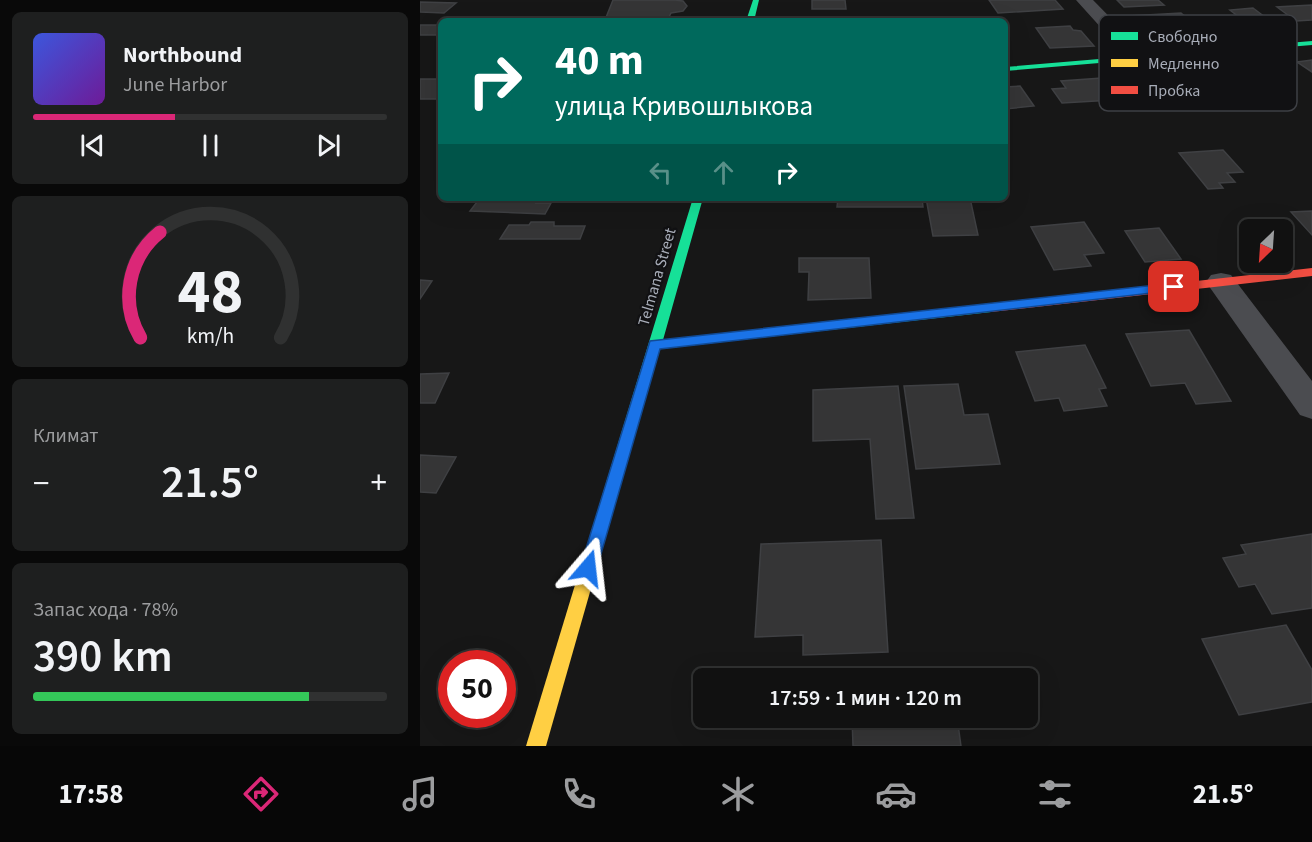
<!DOCTYPE html>
<html lang="ru">
<head>
<meta charset="utf-8">
<style>
	:root { --surface:#111; --page:#1e1f1f; --text:#f1f3f6; --muted:#9c9d9f; --line:#303131; --accent:#db2777 }
	body { margin:0; font-family:"Source Sans 3",sans-serif; background:var(--page); color:var(--text); height:100vh; display:flex; flex-direction:column; font-size:22px; white-space:nowrap }
	* { box-sizing:border-box; margin:0 }
	p { font-size:20px; color:var(--muted) }
	.icon { flex:none; width:33px; height:33px; fill:none; stroke:currentColor; stroke-width:2; stroke-linecap:round; stroke-linejoin:round }
	.map { position:relative; flex:1; overflow:hidden }
	.sheet { display:flex; flex-direction:column; gap:12px; padding:12px; background:#090909; width:420px }
	.sheet>* { flex:none }
	.banner { position:absolute; left:18px; top:18px; width:570px; height:183px; border-radius:9px; box-shadow:0 6px 24px #0002,0 0 0 2px var(--line); background:#00695c; color:#fff; overflow:hidden }
	.needle { width:39px; rotate:205deg }
	.buttons { position:absolute; left:819px; top:219px; display:grid; gap:12px }
	.buttons a { display:grid; place-items:center; width:54px; height:54px; border-radius:9px; background:var(--surface); box-shadow:0 6px 24px #0002,0 0 0 2px var(--line); font-size:30px }
	.speed { position:absolute; left:18px; top:650px; display:flex; gap:12px; font-size:30px; font-weight:700; text-align:center }
	.speed>* { display:grid; place-content:center; width:78px; height:78px; border-radius:50%; background:var(--surface); box-shadow:0 6px 24px #0002,0 0 0 2px var(--line); line-height:1 }
	.speed .limit { border:9px solid #d22; background:#fff; color:#111 }
	.pin { position:absolute; display:grid; place-items:center; width:51px; height:51px; color:#fff; margin:-26px; border-radius:12px; box-shadow:0 3px 9px #0006 }
	.me { position:absolute; width:66px; margin:-33px; rotate:17deg; stroke-linejoin:round; filter:drop-shadow(0 0 4px #0008) }
	.turn { display:flex; align-items:center; gap:21px; height:126px; padding:0 18px; font-size:27px }
	.turn .icon { width:78px; height:78px; stroke-width:2.5 }
	.turn b { display:block; font-size:42px; line-height:51px }
	.lanes { display:flex; align-items:center; height:57px; padding:0 18px; background:#0003; justify-content:center; gap:30px; direction:ltr }
	.lanes .off { opacity:.35 }
	.big { font-size:45px; font-weight:600; line-height:1.1 }
	.sheet .card { flex:1; display:flex; flex-direction:column; justify-content:center; gap:9px; min-width:0; padding:0 21px; border-radius:9px; background:var(--page) }
	.sheet .dial { align-items:center; gap:0 }
	.dial svg { height:156px; overflow:visible; fill:none; stroke:var(--line); stroke-width:7; stroke-linecap:round; text-anchor:middle }
	.dial text { fill:var(--text); stroke:none }
	.song { display:flex; align-items:center; gap:18px }
	.cover { width:72px; height:72px; border-radius:9px; background:linear-gradient(135deg,hsl(230 70% 55%),hsl(280 70% 35%)) }
	.played { height:6px; border-radius:3px; background:linear-gradient(90deg,var(--accent) 40%,var(--line) 40%) }
	.keys { display:flex; justify-content:space-around; direction:ltr }
	.heat { display:flex; justify-content:space-between; align-items:center; font-size:33px; direction:ltr }
	.charge { height:9px; border-radius:4px; background:linear-gradient(90deg,#34c759 78%,var(--line) 0) }
	.trip { position:absolute; left:273px; top:668px; width:345px; height:60px; border-radius:9px; background:var(--surface); box-shadow:0 6px 24px #0002,0 0 0 2px var(--line); font-weight:600; line-height:60px; text-align:center }
	.menu { display:flex; height:96px; justify-content:space-around; align-items:center; background:#070707; color:var(--muted) }
	.menu .icon { width:42px; height:42px }
	.menu .active { color:var(--accent) }
	.menu b { font-size:27px; color:var(--text) }
	main { display:flex; flex:1; min-height:0 }
	.map>svg:first-child { display:block }
	.building { fill:#353536; stroke:#3f4043; stroke-width:1.5 }
	.lines { fill:none; stroke-linecap:round; stroke-linejoin:round }
	.street { fill:#4b4c50; fill-rule:evenodd }
	.fast { fill:#16e098; fill-rule:evenodd }
	.slow { fill:#ffcf43; fill-rule:evenodd }
	.jam { fill:#f24e42; fill-rule:evenodd }
	.route { fill:#1a73e8; stroke:#114b97; stroke-width:1.5 }
	.labels { text-anchor:middle; dominant-baseline:central; stroke-width:4.5; stroke-linejoin:round; paint-order:stroke }
	.street-label { font-size:16px; fill:#a8adb8; stroke:#111113 }
	.key { fill:#111113; stroke:#3e4045; stroke-width:1.5 }
	.key-label { font-size:16px; fill:#a8adb8 }
</style>
</head>
<body>
<main>
<section class="sheet">
<div class="card">
<div class="song"><i class="cover"></i><div><b>Northbound</b><p>June Harbor</p></div></div>
<div class="played"></div>
<div class="keys"><svg class="icon" aria-label="previous" viewBox="0 0 24 24"><path d="M18 5L8 12l10 7zM5 5v14"/></svg><svg class="icon" aria-label="pause" viewBox="0 0 24 24"><path d="M8 5v14M16 5v14"/></svg><svg class="icon" aria-label="next" viewBox="0 0 24 24"><path d="M6 5l10 7-10 7zM19 5v14"/></svg></div>
</div>
<div class="card dial"><svg viewBox="0 0 100 80">
<path d="M14 69A42 42 0 1 1 86 69"/>
<path d="M14 69A42 42 0 0 1 24 15" stroke="#db2777"/>
<text x="50" y="56" font-size="32" font-weight="700">48</text>
<text x="50" y="72" font-size="11">km/h</text>
</svg></div>
<div class="card"><p>Климат</p>
<div class="heat"><a>−</a><b class="big">21.5°</b><a>+</a></div>
</div>
<div class="card"><p>Запас хода · 78%</p><b class="big">390 km</b><div class="charge"></div></div>
</section>
<div class="map">
<svg width="892" height="746" viewBox="0 0 892 746">
	<rect width="100%" height="100%" fill="#171717"/>
	<path class="building" d="M193,0H255L263,1L267,6L263,11L251,13L249,17L185,20Z
		M392,0H425L426,9H392Z
		M569,0H635L643,9L578,13Z
		M697,0H738L744,5L704,7Z
		M0,3V2L36,3L24,13L0,12Z
		M892,5V20L876,21L857,7Z
		M833,8L862,30L837,31L810,10Z
		M761,13L784,32L751,34L746,30L725,31L710,16Z
		M0,25H21V33L19,35H0Z
		M650,26L653,30L661,31L674,46L630,48L616,28Z
		M892,60V72L877,62Z
		M724,75L744,97L642,103L632,89L646,88L641,81Z
		M0,79H21V99H0Z
		M600,86L614,106L585,109V87Z
		M803,150L823,172L807,173L815,182L799,183L803,188L788,189L759,153Z
		M60,198H119L116,203H131L125,214L50,211Z
		M418,198H502L503,207H417Z
		M506,198H550L558,235L513,236Z
		M892,211V235L871,212Z
		M111,222H134V226H165L160,239H80L89,225H109Z
		M664,222L684,253L664,255L671,266L634,270L611,227Z
		M739,228L761,259L725,262L705,231Z
		M379,258H449L451,298L388,300L389,272H379Z
		M0,280L12,281L0,299Z
		M769,330L811,401L776,404L765,383L731,386L706,334Z
		M665,345L686,388L679,389L687,406L644,411L639,398L615,401L596,352Z
		M29,373L15,403H0V374Z
		M538,384L544,415L568,414L580,464L496,469L484,386Z
		M478,386L494,518L456,519L450,439L393,441V390Z
		M0,455L36,457L16,493L0,492Z
		M892,534V608L852,614L835,584L819,587L803,558L826,554L821,545Z
		M461,540L468,652L383,655V635L335,637L341,544Z
		M866,625L892,670V702L819,715L782,639Z
		M432,717H537L541,746H433Z"/>
	<g class="lines">
		<path class="street" d="M656,0H673L726,54L729,58L726,62H712Z
			M801,273L811,275L892,381V419L880,415L786,282L791,275Z"/>
		<path class="fast" d="M333,0H339L334,21H326Z
			M892,41V45L585,71V67Z
			M273,198H283L243,340L571,304L577,308L571,312L240,349L188,529L186,534L180,536L174,534L172,529Z"/>
		<path class="slow" d="M180,522L186,524L188,529L126,746H106L172,529L174,524Z"/>
		<path class="jam" d="M892,268V276L571,312L565,308L571,304Z"/>
	</g>
	<path class="route" d="M754,283L758,285V290L240,349L177,568L175,573L168,575L162,573L160,568L230,341Z"/>
	<g class="labels">
		<g class="street-label">
			<text transform="translate(237 277) rotate(-74)">Telmana Street</text>
		</g>
	</g>
	<rect x="679" y="15" width="198" height="96" rx="9" class="key"/>
	<rect x="691" y="32" width="27" height="8" fill="#16e098"/>
	<rect x="691" y="59" width="27" height="8" fill="#ffcf43"/>
	<rect x="691" y="86" width="27" height="8" fill="#f24e42"/>
	<g class="key-label">
		<text x="728" y="42">Свободно</text>
		<text x="728" y="69">Медленно</text>
		<text x="728" y="96">Пробка</text>
	</g>
</svg>
<div class="buttons">
<a><svg class="needle" viewBox="-14 -14 28 28"><path d="M0-13l5 13h-10z" fill="#e53935"/><path d="M0 13l5-13h-10z" fill="#9c9d9f"/></svg></a>
</div>
<div class="speed"><div class="limit">50</div></div>
<div class="pin" style="left:754px;top:287px;background:#d93025"><svg class="icon" aria-label="arrive" viewBox="0 0 24 24"><path d="M6 21V4h12l-3 4 3 4H6"/></svg></div>
<svg class="me" style="left:168px;top:568px" viewBox="-20 -20 40 40"><path d="M0-17L14 15 0 8-14 15z" fill="#1a73e8" stroke="#fff" stroke-width="4"/></svg>
<div class="trip">17:59 · 1 мин · 120 m</div>
<div class="banner">
<div class="turn"><svg class="icon" aria-label="right" viewBox="0 0 24 24"><path d="M7 20v-9h11M14 6l5 5-5 5"/></svg><div><b>40 m</b>улица Кривошлыкова</div></div>
<div class="lanes"><svg class="icon off" aria-label="left" viewBox="0 0 24 24"><path d="M17 20v-9H6M10 6l-5 5 5 5"/></svg><svg class="icon off" aria-label="ahead" viewBox="0 0 24 24"><path d="M12 20V5M6 11l6-6 6 6"/></svg><svg class="icon" aria-label="right" viewBox="0 0 24 24"><path d="M7 20v-9h11M14 6l5 5-5 5"/></svg></div>
</div>
</div>
</main>
<nav class="menu">
<b>17:58</b>
<svg class="icon active" aria-label="directions" viewBox="0 0 24 24"><path d="M12 3l9 9-9 9-9-9zM9 14v-3h6M13 9l2 2-2 2"/></svg>
<svg class="icon" aria-label="music" viewBox="0 0 24 24"><path d="M9 18V5l10-2v13"/><circle cx="6" cy="18" r="3"/><circle cx="16" cy="16" r="3"/></svg>
<svg class="icon" aria-label="phone" viewBox="0 0 24 24"><path d="M5 4h4l2 5-3 2q2 4 5 5l2-3 5 2v4C11 20 4 13 5 4z"/></svg>
<svg class="icon" aria-label="climate" viewBox="0 0 24 24"><path d="M12 3v18M4 7l16 10M4 17L20 7"/></svg>
<svg class="icon" aria-label="car" viewBox="0 0 24 24"><path d="M5 17H2v-5l4-1 3-4h7l3 4 3 1v5h-3M9 17h6M6 11h13"/><circle cx="7" cy="17" r="2"/><circle cx="17" cy="17" r="2"/></svg>
<svg class="icon" aria-label="filters" viewBox="0 0 24 24"><path d="M4 7h16M4 17h16"/><circle cx="9" cy="7" r="2"/><circle cx="15" cy="17" r="2"/></svg>
<b>21.5°</b>
</nav>
</body>
</html>
